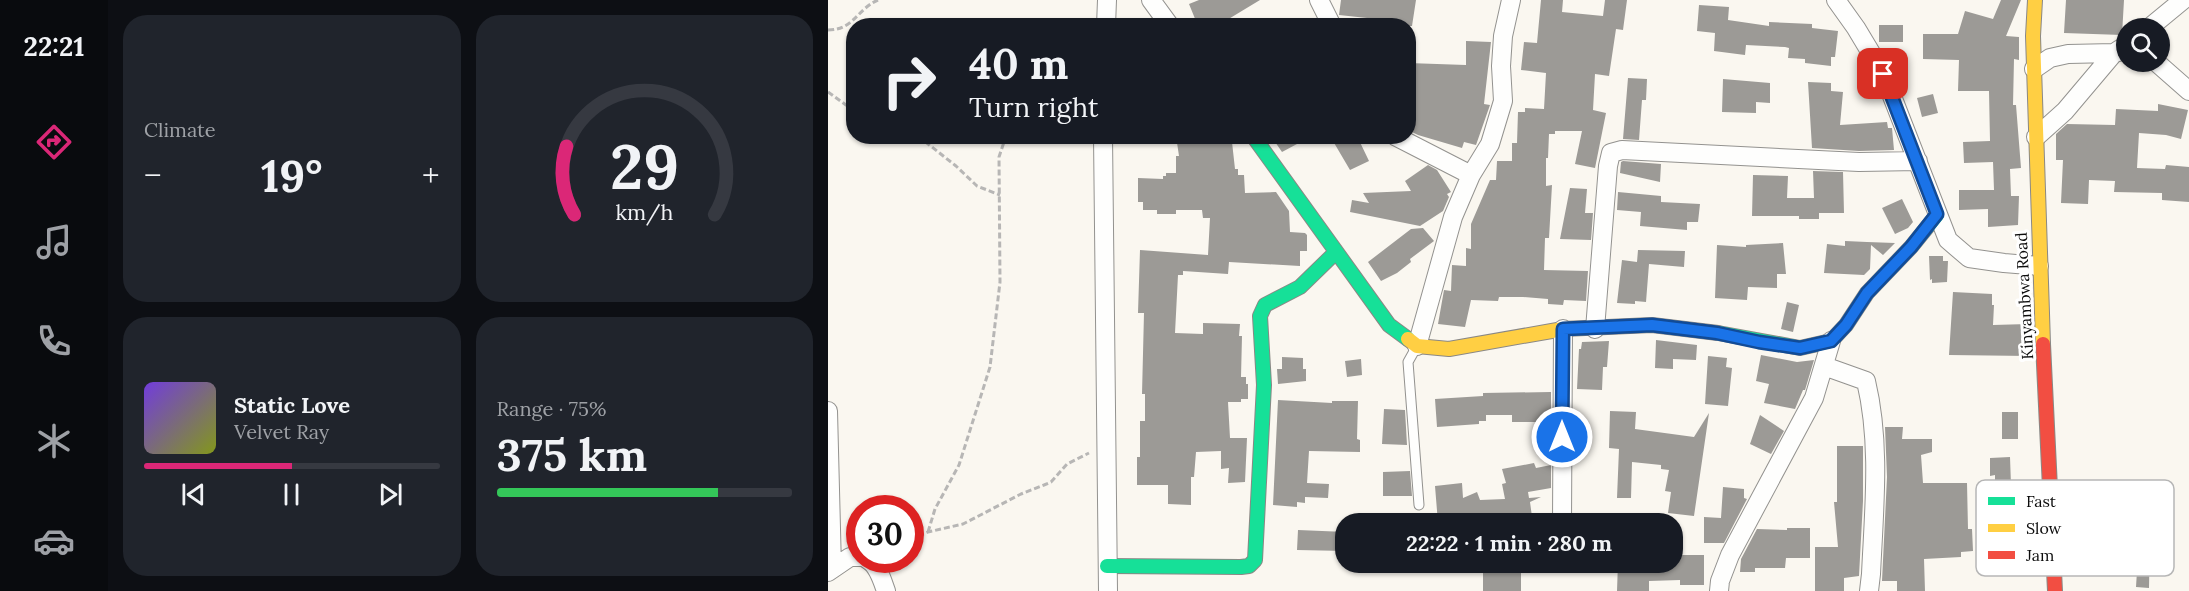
<!DOCTYPE html>
<html lang="en">
<head>
<meta charset="utf-8">
<style>
	:root { --surface:#171b24; --page:#20242c; --text:#f1f3f6; --muted:#9ea1a6; --line:#363941; --accent:#db2777 }
	body { margin:0; font-family:Lora,serif; background:var(--page); color:var(--text); height:100vh; display:flex; flex-direction:column; font-size:22px; white-space:nowrap }
	* { box-sizing:border-box; margin:0 }
	p { font-size:20px; color:var(--muted) }
	.icon { flex:none; width:33px; height:33px; fill:none; stroke:currentColor; stroke-width:2; stroke-linecap:round; stroke-linejoin:round }
	.map { position:relative; flex:1; overflow:hidden }
	.side { display:flex; flex-direction:column; gap:15px; padding:15px; background:#0d0f14; width:720px }
	.side>* { flex:none }
	.banner { position:absolute; left:18px; top:18px; width:570px; height:126px; border-radius:24px; box-shadow:0 2px 4px #0004; background:#171b24; color:var(--text); overflow:hidden }
	.buttons { position:absolute; left:1288px; top:18px; display:grid; gap:12px }
	.buttons a { display:grid; place-items:center; width:54px; height:54px; border-radius:50%; background:var(--surface); box-shadow:0 2px 4px #0004; font-size:30px }
	.speed { position:absolute; left:18px; top:495px; display:flex; gap:12px; font-size:30px; font-weight:700; text-align:center }
	.speed>* { display:grid; place-content:center; width:78px; height:78px; border-radius:50%; background:var(--surface); box-shadow:0 2px 4px #0004; line-height:1 }
	.speed .limit { border:9px solid #d22; background:#fff; color:#111 }
	.pin { position:absolute; display:grid; place-items:center; width:51px; height:51px; color:#fff; margin:-26px; border-radius:12px; box-shadow:0 3px 9px #0006 }
	.me { position:absolute; width:66px; margin:-33px; rotate:0deg; stroke-linejoin:round; filter:drop-shadow(0 0 4px #0008) }
	.turn { display:flex; align-items:center; gap:21px; height:126px; padding:0 24px; font-size:27px }
	.turn .icon { width:78px; height:78px; stroke-width:2.5 }
	.turn b { display:block; font-size:42px; line-height:51px }
	.big { font-size:45px; font-weight:700; line-height:1.1 }
	.side .card { flex:1; display:flex; flex-direction:column; justify-content:center; gap:9px; min-width:0; padding:0 21px; border-radius:24px; background:var(--page) }
	.side .dial { align-items:center; gap:0 }
	.dial svg { height:156px; overflow:visible; fill:none; stroke:var(--line); stroke-width:7; stroke-linecap:round; text-anchor:middle }
	.dial text { fill:var(--text); stroke:none }
	.song { display:flex; align-items:center; gap:18px }
	.cover { width:72px; height:72px; border-radius:9px; background:linear-gradient(135deg,hsl(260 70% 55%),hsl(70 70% 35%)) }
	.played { height:6px; border-radius:3px; background:linear-gradient(90deg,var(--accent) 50%,var(--line) 50%) }
	.keys { display:flex; justify-content:space-around; direction:ltr }
	.heat { display:flex; justify-content:space-between; align-items:center; font-size:33px; direction:ltr }
	.charge { height:9px; border-radius:4px; background:linear-gradient(90deg,#34c759 75%,var(--line) 0) }
	.side .tiles { flex:1; display:grid; gap:15px; grid-template-columns:repeat(2,1fr) }
	.trip { position:absolute; left:507px; top:513px; width:348px; height:60px; border-radius:24px; background:var(--surface); box-shadow:0 2px 4px #0004; font-weight:700; line-height:60px; text-align:center }
	main { display:flex; flex:1; min-height:0 }
	.tab-bar { display:flex; flex-direction:column; width:108px; justify-content:space-around; align-items:center; background:#090b0e; color:var(--muted) }
	.tab-bar .icon { width:42px; height:42px }
	.tab-bar .selected { color:var(--accent) }
	.tab-bar b { font-size:27px; color:var(--text) }
	.map>svg:first-child { display:block }
	.building { fill:#9c9a96 }
	.lines { fill:none; stroke-linecap:round; stroke-linejoin:round }
	.lane-casing { stroke:#93928f; stroke-width:11 }
	.street-casing { stroke:#93928f; stroke-width:20 }
	.fast-casing { stroke:#8a8885; stroke-width:16 }
	.slow-casing { stroke:#8a8885; stroke-width:16 }
	.jam-casing { stroke:#8a8885; stroke-width:16 }
	.path { stroke:#b7b6b5; stroke-width:3; stroke-dasharray:6 3; stroke-linecap:butt }
	.lane { stroke:#fefefd; stroke-width:9 }
	.street { stroke:#fefefd; stroke-width:18 }
	.fast { stroke:#16e098; stroke-width:14 }
	.slow { stroke:#ffcf43; stroke-width:14 }
	.jam { stroke:#f24e42; stroke-width:14 }
	.route-casing { stroke:#114b97; stroke-width:15 }
	.route { stroke:#1a73e8; stroke-width:10 }
	.labels { text-anchor:middle; dominant-baseline:central; stroke-width:6; stroke-linejoin:round; paint-order:stroke }
	.street-label { font-size:16px; fill:#0c0c0c; stroke:#fff }
	.key { fill:#fff; stroke:#b6b6b6; stroke-width:1.5 }
	.key-label { font-size:16px; fill:#0c0c0c }
</style>
</head>
<body>
<main>
<nav class="tab-bar">
<b>22:21</b>
<svg class="icon selected" aria-label="directions" viewBox="0 0 24 24"><path d="M12 3l9 9-9 9-9-9zM9 14v-3h6M13 9l2 2-2 2"/></svg>
<svg class="icon" aria-label="music" viewBox="0 0 24 24"><path d="M9 18V5l10-2v13"/><circle cx="6" cy="18" r="3"/><circle cx="16" cy="16" r="3"/></svg>
<svg class="icon" aria-label="phone" viewBox="0 0 24 24"><path d="M5 4h4l2 5-3 2q2 4 5 5l2-3 5 2v4C11 20 4 13 5 4z"/></svg>
<svg class="icon" aria-label="climate" viewBox="0 0 24 24"><path d="M12 3v18M4 7l16 10M4 17L20 7"/></svg>
<svg class="icon" aria-label="car" viewBox="0 0 24 24"><path d="M5 17H2v-5l4-1 3-4h7l3 4 3 1v5h-3M9 17h6M6 11h13"/><circle cx="7" cy="17" r="2"/><circle cx="17" cy="17" r="2"/></svg>
</nav>
<section class="side">
<div class="tiles">
<div class="card"><p>Climate</p>
<div class="heat"><a>−</a><b class="big">19°</b><a>+</a></div>
</div>
<div class="card dial"><svg viewBox="0 0 100 80">
<path d="M14 69A42 42 0 1 1 86 69"/>
<path d="M14 69A42 42 0 0 1 10 34" stroke="#db2777"/>
<text x="50" y="56" font-size="32" font-weight="700">29</text>
<text x="50" y="72" font-size="11">km/h</text>
</svg></div>
<div class="card">
<div class="song"><i class="cover"></i><div><b>Static Love</b><p>Velvet Ray</p></div></div>
<div class="played"></div>
<div class="keys"><svg class="icon" aria-label="previous" viewBox="0 0 24 24"><path d="M18 5L8 12l10 7zM5 5v14"/></svg><svg class="icon" aria-label="pause" viewBox="0 0 24 24"><path d="M8 5v14M16 5v14"/></svg><svg class="icon" aria-label="next" viewBox="0 0 24 24"><path d="M6 5l10 7-10 7zM19 5v14"/></svg></div>
</div>
<div class="card"><p>Range · 75%</p><b class="big">375 km</b><div class="charge"></div></div>
</div>
</section>
<div class="map">
<svg width="1361" height="591" viewBox="0 0 1361 591">
	<rect width="100%" height="100%" fill="#faf7f0"/>
	<path class="building" d="M371,0H432L389,26H370L361,4Z
		M513,0H588L584,26H538L539,18L511,15Z
		M713,0H735L734,12L775,16L777,0H799L795,30L788,29L781,76L767,74L765,110L778,113L767,168L747,164L754,131H727V134H721L720,158H718V186L724,185L721,238H717L716,270L760,271L758,301L736,300L735,305L720,304V299L695,297H671L670,301L643,300L637,327L610,324L616,290L623,291L624,265L638,266V248L643,249V224L662,180H668L669,161H684V143H689L690,112H697V108L716,109L718,73L693,70L696,42L709,43Z
		M1173,0H1193L1178,36L1191,37V60L1186,59L1185,105H1188L1193,168L1182,169L1183,196H1191L1190,225L1160,227V209L1131,210V190H1166L1165,162L1136,163L1135,142L1162,141L1161,91H1130L1131,60L1095,59V34H1130L1137,11L1165,19Z
		M1238,0H1296L1294,35L1236,33Z
		M871,5L901,7L900,20L941,26V22L984,24V28L1010,31L1007,57H1003V66L977,63V59L960,58L961,48L957,47L918,45L917,55L886,51L887,33L869,31Z
		M1051,25H1075V42H1051Z
		M638,41L663,42L656,104L662,105L648,145L636,142L634,148L590,135L580,130V63L638,65Z
		M800,78L819,79L818,100H814L811,140L795,139Z
		M895,79L942,83V103L928,102V113L894,112Z
		M980,82L1003,83V91L1015,92L1012,125L1059,122L1060,128H1064L1066,150L1031,151L984,148Z
		M1105,94L1110,113L1094,117L1089,98Z
		M1330,104L1360,110L1353,139L1338,135L1311,133L1309,168L1337,169L1338,165L1361,167V202L1334,200V193L1286,192L1287,181L1261,180L1260,204L1233,203L1235,160H1228V134L1239,124L1287,125L1288,109L1330,111Z
		M348,136H399L400,142H404L407,169H410V175H416L417,193L448,192L461,211L462,232L477,233L479,235V251H472V266L401,262L400,274L355,271V275H350L347,333L375,334V323L412,324L411,336H414L413,377H418V384H420V399H413V402H400L402,438H419L417,482L400,483L401,468L393,469V451L368,452L366,477H363V505L340,504V485H309V457H312V421H317V394H314L316,313H310L312,250L380,255L382,218H375L374,210H348V214H329V210H315V202H310V178L335,179V176H338V173H348V156H351Z
		M443,136H484L454,152Z
		M502,136H529L541,161L522,170Z
		M795,161L833,164L832,182L792,173L793,162Z
		M600,165L609,170L623,192L619,194L621,197L615,211L592,226L522,212L524,200L541,203L535,193L583,191L577,181Z
		M985,171L1015,172L1016,213H991V219H971V216H924L925,175L960,176L959,198H986Z
		M742,188L759,189L757,213H765L763,240L732,239Z
		M790,192L833,196V202L872,204L870,222H859V230L812,226L813,212L789,210Z
		M1074,199L1085,222L1080,228L1067,234L1054,208Z
		M595,228L606,241L582,259L583,262L569,273L553,281L540,262L583,229Z
		M1017,241L1039,242L1067,243L1055,255L1043,245L1042,269L1036,275L996,273L999,244L1017,246Z
		M955,243L958,274H949V288L920,287L919,300L887,298L889,245L918,247V245Z
		M810,250L857,251L856,267L821,264L818,302L807,301V304L789,303L794,260L809,262Z
		M1101,256H1115V261H1120L1119,282L1104,283V279L1102,280Z
		M1125,292L1164,294V305H1166L1165,325L1200,324L1201,356L1121,355Z
		M959,302L971,305L965,332L953,329Z
		M828,340L869,345L868,360L845,359V369L827,368Z
		M781,341L779,367H775L774,390L749,389L751,349H753L754,342Z
		M933,355L969,362L986,360L977,390H975L967,409L936,403L941,384L928,381Z
		M880,356L899,358L898,367L904,368L900,406L877,404Z
		M454,357L475,358V369H478V381L450,384L449,369H454Z
		M533,359L534,375L519,377L517,361Z
		M723,392V417L718,418L719,422H684V415H658V421H651V424L609,427L607,399L655,396V393Z
		M450,400L504,403V401H530L529,439L532,440V452L481,451L479,483L501,484L500,498L477,497V503L469,502V507L445,505Z
		M556,409L577,410L579,445L554,444Z
		M782,411L808,412L807,429L866,437L881,413L866,516L840,513L843,492L837,491L841,470L833,469V465L804,462L803,498H789L791,449L781,448Z
		M1174,412H1190V439H1174Z
		M932,415L956,431L943,454L922,444Z
		M1057,427H1075L1074,439H1104V452L1093,455L1095,483H1139L1140,529H1144L1145,551L1133,552V557L1096,559L1097,591H1069V581H1054L1059,477Z
		M1009,446H1035V501L1031,576L1016,578V591H987V547H1010L1006,502H1009Z
		M1182,457L1183,485H1191V508H1167V475L1162,476V458Z
		M706,463L708,468L723,465V488L700,492L701,498L713,497L702,502L705,524H680V513L659,524H649L647,521L610,523L607,486L634,483L635,498L649,492L652,500L677,499L674,484L678,483L674,469Z
		M582,471L584,496H555V472Z
		M895,487L916,489V498L919,499L896,543H876V517L893,518Z
		M959,528H982V558H958L957,568H927V572H912L913,559L929,529L959,530Z
		M470,530L518,532V551L469,550Z
		M1279,533V538H1311V534H1322L1321,588L1308,587L1310,555L1281,554V560L1252,562L1249,536Z
		M844,555H876V585H852V580L821,581V591H789L790,562H844Z
		M655,562H693V591H655Z"/>
	<g class="lines">
		<g class="lane-casing">
			<path id="lane" d="M589,346L580,362L591,505"/>
		</g>
		<g class="street-casing">
			<path id="street" d="M323,0L342,26
				M491,0L504,26
				M1008,0L1028,28L1055,73L1120,240L1141,258L1176,263L1211,266
				M278,26L279,0
				M1321,28L1355,0
				M1328,62L1361,91
				M1206,69L1222,58L1240,54L1286,53L1292,49
				M275,136L280,591
				M567,136L643,175
				M1208,137L1237,111L1286,53L1299,50
				M767,329L780,166L783,153L794,150L1031,162L1090,161
				M589,346L625,217L643,175L662,144L675,101L673,66L675,36L683,0
				M996,366L1038,381C1053,444 1046,509 1043,574L1041,591
				M0,411L4,568
				M734,524L735,329
				M40,560C50,565 54,580 58,591
				M0,572L22,557H32
				M891,591L892,581L902,555L986,398L1003,341"/>
		</g>
		<g class="fast-casing">
			<path id="fast" d="M425,136L561,325L580,339
				M890,333L972,348L1003,341L1018,325L1039,293L1083,247L1109,215
				M279,566L413,567L421,566L427,560L436,385L432,316L437,305L472,287L508,252"/>
		</g>
		<g class="slow-casing">
			<path id="slow" d="M1207,0L1205,36L1215,344
				M580,339L589,346L621,349L735,329L824,325L890,333"/>
		</g>
		<g class="jam-casing">
			<path id="jam" d="M1215,344L1227,591"/>
		</g>
		<path class="path" d="M252,26L260,20
			M0,30C26,30 29,9 50,0
			M0,92L18,105L26,107
			M90,136L128,166L149,186L172,195
			M100,532L107,509L131,465L162,367L172,282L171,157L178,136
			M82,540L100,532L135,524L193,494L216,485L223,482L239,464L261,453"/>
		<use href="#lane" class="lane"/>
		<use href="#street" class="street"/>
		<use href="#fast" class="fast"/>
		<use href="#slow" class="slow"/>
		<use href="#jam" class="jam"/>
	</g>
	<g class="lines">
		<g class="route-casing">
			<path id="route" d="M734,437L735,329L824,325L889,333L931,342L972,348L1003,341L1018,325L1039,293L1083,247L1109,214L1055,74"/>
		</g>
		<use href="#route" class="route"/>
	</g>
	<g class="labels">
		<g class="street-label">
			<text transform="translate(1196 296) rotate(-93)">Kinyambwa Road</text>
		</g>
	</g>
	<rect x="1148" y="480" width="198" height="96" rx="9" class="key"/>
	<rect x="1160" y="497" width="27" height="8" fill="#16e098"/>
	<rect x="1160" y="524" width="27" height="8" fill="#ffcf43"/>
	<rect x="1160" y="551" width="27" height="8" fill="#f24e42"/>
	<g class="key-label">
		<text x="1198" y="507">Fast</text>
		<text x="1198" y="534">Slow</text>
		<text x="1198" y="561">Jam</text>
	</g>
</svg>
<div class="buttons">
<a><svg class="icon" aria-label="search" viewBox="0 0 24 24"><circle cx="10" cy="10" r="6"/><path d="M15 15l6 6"/></svg></a>
</div>
<div class="speed"><div class="limit">30</div></div>
<div class="pin" style="left:1055px;top:74px;background:#d93025"><svg class="icon" aria-label="arrive" viewBox="0 0 24 24"><path d="M6 21V4h12l-3 4 3 4H6"/></svg></div>
<svg class="me" style="left:734px;top:437px" viewBox="-20 -20 40 40"><circle r="17" fill="#1a73e8" stroke="#fff" stroke-width="3"/><path d="M0-11L8 9 0 5-8 9z" fill="#fff"/></svg>
<div class="trip">22:22 · 1 min · 280 m</div>
<div class="banner">
<div class="turn"><svg class="icon" aria-label="right" viewBox="0 0 24 24"><path d="M7 20v-9h11M14 6l5 5-5 5"/></svg><div><b>40 m</b>Turn right</div></div>
</div>
</div>
</main>
</body>
</html>
